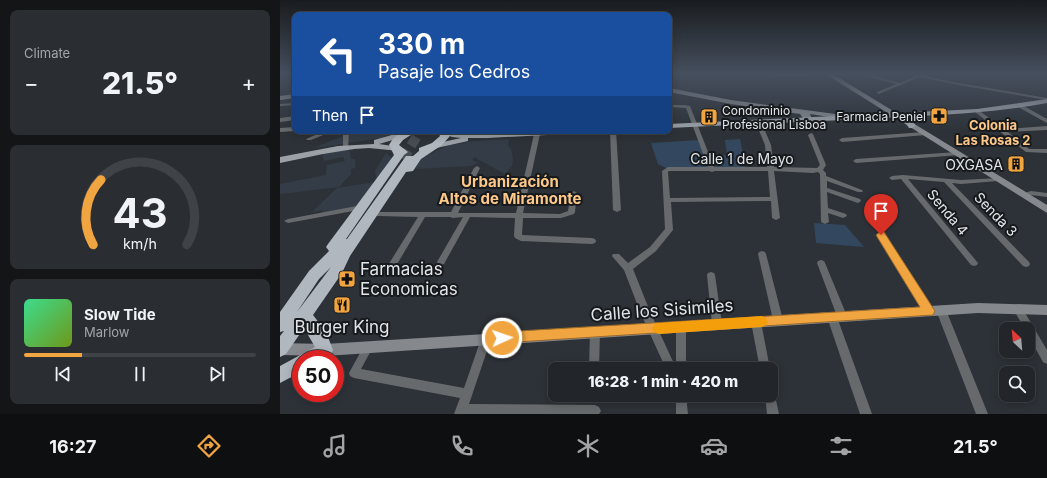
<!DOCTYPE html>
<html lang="en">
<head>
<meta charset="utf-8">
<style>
	:root { --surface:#22262a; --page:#2a2e32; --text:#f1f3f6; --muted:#a2a5a8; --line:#3f4347; --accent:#f1a540 }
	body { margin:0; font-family:Inter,sans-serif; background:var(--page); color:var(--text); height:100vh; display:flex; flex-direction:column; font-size:15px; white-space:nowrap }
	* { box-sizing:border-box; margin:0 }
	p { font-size:13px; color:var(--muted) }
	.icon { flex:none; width:22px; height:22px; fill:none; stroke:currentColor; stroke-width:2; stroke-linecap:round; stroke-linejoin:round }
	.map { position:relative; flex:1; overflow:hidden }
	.sheet { display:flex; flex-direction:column; gap:10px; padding:10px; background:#131517; width:280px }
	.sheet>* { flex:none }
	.top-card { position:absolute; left:12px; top:12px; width:380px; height:122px; border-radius:8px; box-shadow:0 2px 10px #0003,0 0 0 1px var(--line); background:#1a4fa0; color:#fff; overflow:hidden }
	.needle { width:26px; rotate:334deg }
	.controls { position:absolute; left:719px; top:322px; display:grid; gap:8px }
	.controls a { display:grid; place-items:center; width:36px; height:36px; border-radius:8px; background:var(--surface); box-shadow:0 2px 10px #0003,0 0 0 1px var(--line); font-size:20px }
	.speed { position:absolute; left:12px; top:350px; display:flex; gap:8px; font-size:20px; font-weight:700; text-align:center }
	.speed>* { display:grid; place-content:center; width:52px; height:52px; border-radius:50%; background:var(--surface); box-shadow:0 2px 10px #0003,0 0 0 1px var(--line); line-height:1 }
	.speed .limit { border:6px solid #d22; background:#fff; color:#111 }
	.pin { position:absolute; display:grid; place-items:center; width:34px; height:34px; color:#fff; margin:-41px -17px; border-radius:50% 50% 50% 0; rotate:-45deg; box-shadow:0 0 4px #0007 }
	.pin .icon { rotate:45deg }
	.me { position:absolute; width:44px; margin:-22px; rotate:87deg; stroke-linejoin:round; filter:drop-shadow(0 0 3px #0008) }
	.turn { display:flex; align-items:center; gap:14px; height:84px; padding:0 20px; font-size:18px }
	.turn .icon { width:52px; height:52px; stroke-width:2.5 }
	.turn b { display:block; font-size:28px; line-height:34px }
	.then { display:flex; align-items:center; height:38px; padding:0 20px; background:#0003; gap:8px; font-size:15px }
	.big { font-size:30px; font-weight:800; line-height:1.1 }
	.sheet .widget { flex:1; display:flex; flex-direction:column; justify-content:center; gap:6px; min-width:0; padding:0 14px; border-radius:8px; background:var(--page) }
	.sheet .dial { align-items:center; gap:0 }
	.dial svg { height:104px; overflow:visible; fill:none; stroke:var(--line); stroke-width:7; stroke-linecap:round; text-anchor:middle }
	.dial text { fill:var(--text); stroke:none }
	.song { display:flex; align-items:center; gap:12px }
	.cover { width:48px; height:48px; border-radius:6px; background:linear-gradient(135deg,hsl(150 70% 55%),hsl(80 70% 35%)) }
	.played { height:4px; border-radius:2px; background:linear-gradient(90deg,var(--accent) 25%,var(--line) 25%) }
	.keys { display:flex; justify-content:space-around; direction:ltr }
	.heat { display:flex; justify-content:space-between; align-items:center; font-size:22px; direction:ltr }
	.trip { position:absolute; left:268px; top:362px; width:230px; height:40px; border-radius:8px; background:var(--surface); box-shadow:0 2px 10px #0003,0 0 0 1px var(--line); font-weight:800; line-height:40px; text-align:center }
	.tabs { display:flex; height:64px; justify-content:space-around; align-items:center; background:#0e0f11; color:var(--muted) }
	.tabs .icon { width:28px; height:28px }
	.tabs .selected { color:var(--accent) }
	.tabs b { font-size:18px; color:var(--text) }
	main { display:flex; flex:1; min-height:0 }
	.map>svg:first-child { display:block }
	.built { fill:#343d47 }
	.green { fill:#33485f }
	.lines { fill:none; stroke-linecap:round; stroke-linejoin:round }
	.highway-tunnel { stroke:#484d53; stroke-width:10; stroke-dasharray:10 5.5; stroke-linecap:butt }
	.street { fill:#676a6d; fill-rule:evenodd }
	.secondary { fill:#85898e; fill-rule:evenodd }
	.primary { fill:#9ba1a7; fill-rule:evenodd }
	.highway { fill:#b0b7be; fill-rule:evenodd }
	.route { fill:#f1a540; stroke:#9d6b2a }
	.slow { fill:#f59e0b }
	.labels { text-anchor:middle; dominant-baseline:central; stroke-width:4; stroke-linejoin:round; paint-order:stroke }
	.far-poi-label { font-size:12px; fill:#e2e5e9; stroke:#171a1c; text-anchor:start }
	.far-neighbourhood-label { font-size:13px; font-weight:bold; fill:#fec889; stroke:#171a1c }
	.street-label { font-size:14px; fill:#e2e5e9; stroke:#171a1c }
	.poi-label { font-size:14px; fill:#e2e5e9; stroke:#171a1c; text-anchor:end }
	.neighbourhood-label { font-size:15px; font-weight:bold; fill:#fec889; stroke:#171a1c }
	.near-poi-label { font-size:17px; fill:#e2e5e9; stroke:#171a1c; text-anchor:start }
	.near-street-label { font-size:17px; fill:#e2e5e9; stroke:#171a1c }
</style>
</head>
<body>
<main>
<section class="sheet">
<div class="widget"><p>Climate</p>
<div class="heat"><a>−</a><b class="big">21.5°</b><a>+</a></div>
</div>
<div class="widget dial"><svg viewBox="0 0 100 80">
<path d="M14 69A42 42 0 1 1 86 69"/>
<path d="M14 69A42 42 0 0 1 20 19" stroke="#f1a540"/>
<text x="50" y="56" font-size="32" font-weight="700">43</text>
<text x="50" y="72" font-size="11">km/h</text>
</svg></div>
<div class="widget">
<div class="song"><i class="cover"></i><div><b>Slow Tide</b><p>Marlow</p></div></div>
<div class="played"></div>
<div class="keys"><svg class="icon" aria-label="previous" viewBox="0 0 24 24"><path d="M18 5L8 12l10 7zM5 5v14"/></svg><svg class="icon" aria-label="pause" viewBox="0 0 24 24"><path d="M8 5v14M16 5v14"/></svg><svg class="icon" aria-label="next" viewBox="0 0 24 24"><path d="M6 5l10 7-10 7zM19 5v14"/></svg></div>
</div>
</section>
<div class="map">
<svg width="767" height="414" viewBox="0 0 767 414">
	<rect width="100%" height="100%" fill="#2d3238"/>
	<path class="built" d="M75,131H120L101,138L34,148Z
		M229,139L228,146L231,149L233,159L232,166L225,174L194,157L192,160L198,163L190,166L133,169L143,157L170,145L194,141Z
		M69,149L71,159H75V168L71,169V174L59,187L0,194V184L46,175L47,165L65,161L63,157L44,161L42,153Z
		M106,153L112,158L97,181L95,171Z
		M96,182L79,207L42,213L43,210L32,212L57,188Z"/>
	<path class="green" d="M460,139L466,169H388L378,164L371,143L420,140L426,156L447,155L445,140Z
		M534,223L565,225L584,247L536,243Z"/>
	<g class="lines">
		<path class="highway-tunnel" d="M123,159L140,131"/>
		<path class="street" d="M486,73L526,74L528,75L526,76H499L486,74Z
			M554,73H562L550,76L548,75Z
			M576,73H583L620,83L635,76L624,73H631L673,82L767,98V100L673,84L640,77L599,94L597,93V92L616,84Z
			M15,103V105L0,106V104Z
			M389,105H404L410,106L434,167H487L485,145L475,121L478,119L481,121L491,145L494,167L537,168L540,165L528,135L531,133L533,134L546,165L543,170L546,173V176L582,190L583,191L582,192H578L547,181V188L580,199L581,201L578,203L547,192L548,208L566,214L567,216L563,218L548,213L549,222L545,224L541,222L540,174L538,172L533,173L494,171L500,218L496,220L492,218L491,201L391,202L393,230L376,251L353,269L371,314L396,368V327L398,324L401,323L404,324L406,327V369H386L361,314L344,270L332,256L333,254H339L348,263L370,247L385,229L382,171L388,167H428L406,108L389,107ZM389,171H429L432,172L435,171H488L490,197L390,198L388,172Z
			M738,105H742L767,119V123L738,107Z
			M697,109L724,129L767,126V130L728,132L749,149H767V153L746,152L695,112V110Z
			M15,116V120L0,122V118Z
			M15,127V131L0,132V128Z
			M45,131H53L31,140H27L26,139Z
			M61,131H68L69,132L68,149L66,150L63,148V133Z
			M330,131H336L341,210L337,212L333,210Z
			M257,132L260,134L243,213L280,214L288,211L291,193L294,191L297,193L295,212L294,214L281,218H243L242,235L312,238L315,239L316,241L315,243L312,244L241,241L235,238L234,236L235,218L190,217L164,264L161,265L158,264L157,262L183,217L173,218L170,217H145L116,266L113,267L110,266L109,264L110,262L138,217L98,216H95L94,214L95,212H171L194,168L197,166L200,168L178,213H236L254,134Z
			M644,132L647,134L646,135L562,142L559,140L562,138Z
			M677,152L680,154L679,155L576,163L573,161L576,159Z
			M623,175L681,180L720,178L721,179L720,180L718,181L681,184L672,183L749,262L750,264L749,266L746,267L743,266L664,182L628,179L698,263L697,265L694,266L691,265L621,179L612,180L609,178L612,176Z
			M751,191L767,193V197L751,195L743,197L740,195L741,194Z
			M82,205H84L86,207L84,209L8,223L4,221L8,219Z
			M601,232L604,233L652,308L654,311L652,314L649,315L646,314L597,235L598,233Z
			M482,251L485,252L486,254L503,320L501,323L498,324L495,323L493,320L478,254L479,252Z
			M541,260L544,261L545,263L567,316L565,319L562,320L559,319L557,316L537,263L538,261Z
			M431,272L434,273L435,275L442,324L440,327L437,328L434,327L432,324L427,275L428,273Z
			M738,305L741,306L767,350V364L763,362L748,335V329H745L733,309L735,306Z
			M661,306L664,307L666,310L708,414H696L656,310L658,307Z
			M552,313L555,314L557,317L592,414H580L547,317L549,314Z
			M476,318L479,319L481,322L490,369H480L471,322L473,319Z
			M315,328L318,329L320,332L319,369H309L310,332L312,329Z
			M206,335L209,336L211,339L189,404L315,405L319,407L321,411L319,414H174L180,398L74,378L70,376L69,373L85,344L88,343L91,344L93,347L81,369L184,388L201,339L203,336Z
			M491,390L494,391L499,414H487L485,395H491Z
			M396,395H406L408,414H396Z"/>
		<path class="secondary" d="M544,73H551L767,205V213Z
			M389,88L451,100L563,115L567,117L563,119L530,114L532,119L528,121H525L520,114L451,104L389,92Z
			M15,94V98L0,100V96Z
			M698,303L767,305V315L698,313L45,356L0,355V343L45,344Z"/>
		<path class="primary" d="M767,99V103C724,111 682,114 639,116L633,119V122L636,126L632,128H629L625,122L627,117L389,128V124L697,109Z
			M126,131L131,133L130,135L99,144L119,147L120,149L119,151L89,148L74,149L43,154L0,163V157L58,146L94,144V140Z
			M159,131L207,134L259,131H310L306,133L207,138H188V141L152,149H149L148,147L149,145L181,138L172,137Z"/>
		<path class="highway" d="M124,131H137L123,140L119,145L128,152L124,155L66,239H67L126,156H133L139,151V148L152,143L160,136L158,131H168L170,136L162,145L141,159L133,171L126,172L70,256L62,273L33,315L46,332L53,350C48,363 33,359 21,359V372L0,383V366L35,347L24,328L6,354L0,357V336L4,331L0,332V312L29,271L49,251L46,247L48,244L114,155L109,145C113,138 117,134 124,131ZM51,267L17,312L39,279Z"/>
	</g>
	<linearGradient id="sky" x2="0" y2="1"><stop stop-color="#191c1f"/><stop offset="0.56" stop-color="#464f5e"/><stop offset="1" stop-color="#464f5e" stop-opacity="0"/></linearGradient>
	<rect width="767" height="131" fill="url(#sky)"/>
	<path class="route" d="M601,231L604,232L653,308L655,311L653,315L222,343L218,342L216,338L218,334L222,332L640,307L596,235Z"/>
	<path class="slow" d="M482,316L486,318L488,322L486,325L482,327L379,334L374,332L372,329L374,325L379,323Z"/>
	<defs>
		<g id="pharmacy-square" transform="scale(0.9)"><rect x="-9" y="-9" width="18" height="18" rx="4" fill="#f1a540" stroke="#171a1c"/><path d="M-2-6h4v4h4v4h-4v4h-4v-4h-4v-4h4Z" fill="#111"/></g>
		<g id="building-square" transform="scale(0.9)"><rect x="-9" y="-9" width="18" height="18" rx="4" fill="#f1a540" stroke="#171a1c"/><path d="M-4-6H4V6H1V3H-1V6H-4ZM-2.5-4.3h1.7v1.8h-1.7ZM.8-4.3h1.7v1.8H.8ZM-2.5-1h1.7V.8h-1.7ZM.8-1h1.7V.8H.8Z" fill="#111"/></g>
		<g id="restaurant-square" transform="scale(0.9)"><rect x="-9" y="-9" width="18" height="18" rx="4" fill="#f1a540" stroke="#171a1c"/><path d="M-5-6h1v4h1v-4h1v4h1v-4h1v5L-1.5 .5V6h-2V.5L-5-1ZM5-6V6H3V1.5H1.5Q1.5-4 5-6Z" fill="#111"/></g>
	</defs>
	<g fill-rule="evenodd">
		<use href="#pharmacy-square" x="659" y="116"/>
		<use href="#building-square" x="429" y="117"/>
		<use href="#building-square" x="736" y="164"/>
		<use href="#pharmacy-square" x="67" y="279"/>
		<use href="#restaurant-square" x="62" y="305"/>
	</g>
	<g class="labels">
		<g class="far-poi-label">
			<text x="442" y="110">Condominio<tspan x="442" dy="14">Profesional Lisboa</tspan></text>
			<text x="646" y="116" text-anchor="end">Farmacia Peniel</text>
		</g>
		<g class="far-neighbourhood-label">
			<text x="713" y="125">Colonia<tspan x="713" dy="15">Las Rosas 2</tspan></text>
		</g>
		<g class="street-label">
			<text x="462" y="158">Calle 1 de Mayo</text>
			<text transform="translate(668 212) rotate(50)">Senda 4</text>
			<text transform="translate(716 214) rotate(46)">Senda 3</text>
		</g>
		<g class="poi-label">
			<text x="723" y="164">OXGASA</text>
		</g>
		<g class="neighbourhood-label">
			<text x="230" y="181">Urbanización<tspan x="230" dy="17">Altos de Miramonte</tspan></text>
		</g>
		<g class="near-poi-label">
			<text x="80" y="269">Farmacias<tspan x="80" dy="20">Economicas</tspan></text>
			<text x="62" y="327" text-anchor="middle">Burger King</text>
		</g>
		<g class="near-street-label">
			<text transform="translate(382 310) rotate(-4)">Calle los Sisimiles</text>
		</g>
	</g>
</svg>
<div class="controls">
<a><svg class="needle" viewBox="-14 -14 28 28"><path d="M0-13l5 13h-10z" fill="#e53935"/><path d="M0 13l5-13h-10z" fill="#a2a5a8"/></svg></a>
<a><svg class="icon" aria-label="search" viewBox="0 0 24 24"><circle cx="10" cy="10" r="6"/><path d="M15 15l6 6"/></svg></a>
</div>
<div class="speed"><div class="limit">50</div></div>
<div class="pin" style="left:601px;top:235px;background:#d93025"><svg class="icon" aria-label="arrive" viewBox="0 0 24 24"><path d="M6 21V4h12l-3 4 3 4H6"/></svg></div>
<svg class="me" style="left:222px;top:338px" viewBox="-20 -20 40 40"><circle r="17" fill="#f1a540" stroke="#fff" stroke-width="3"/><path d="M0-11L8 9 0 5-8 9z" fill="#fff"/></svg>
<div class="trip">16:28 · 1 min · 420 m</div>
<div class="top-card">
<div class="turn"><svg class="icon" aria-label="left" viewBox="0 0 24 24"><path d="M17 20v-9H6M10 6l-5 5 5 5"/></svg><div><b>330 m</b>Pasaje los Cedros</div></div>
<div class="then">Then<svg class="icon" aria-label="arrive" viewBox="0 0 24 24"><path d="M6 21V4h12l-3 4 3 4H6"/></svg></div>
</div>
</div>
</main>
<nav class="tabs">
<b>16:27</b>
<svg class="icon selected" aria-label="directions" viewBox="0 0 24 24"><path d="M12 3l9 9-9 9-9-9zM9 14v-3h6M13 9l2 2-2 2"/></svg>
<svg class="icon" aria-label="music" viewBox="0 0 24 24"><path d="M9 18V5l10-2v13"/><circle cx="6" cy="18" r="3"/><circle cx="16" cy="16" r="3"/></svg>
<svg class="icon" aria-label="phone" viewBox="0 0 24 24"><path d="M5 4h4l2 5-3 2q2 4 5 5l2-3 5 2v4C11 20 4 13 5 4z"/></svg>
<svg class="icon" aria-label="climate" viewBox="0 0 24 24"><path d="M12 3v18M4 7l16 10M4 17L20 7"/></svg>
<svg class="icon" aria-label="car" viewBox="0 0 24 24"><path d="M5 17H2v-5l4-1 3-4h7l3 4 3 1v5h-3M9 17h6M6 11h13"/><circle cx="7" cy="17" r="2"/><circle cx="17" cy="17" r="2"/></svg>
<svg class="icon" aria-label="filters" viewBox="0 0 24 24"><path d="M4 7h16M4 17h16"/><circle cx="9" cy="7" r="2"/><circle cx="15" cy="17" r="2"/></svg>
<b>21.5°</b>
</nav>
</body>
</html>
